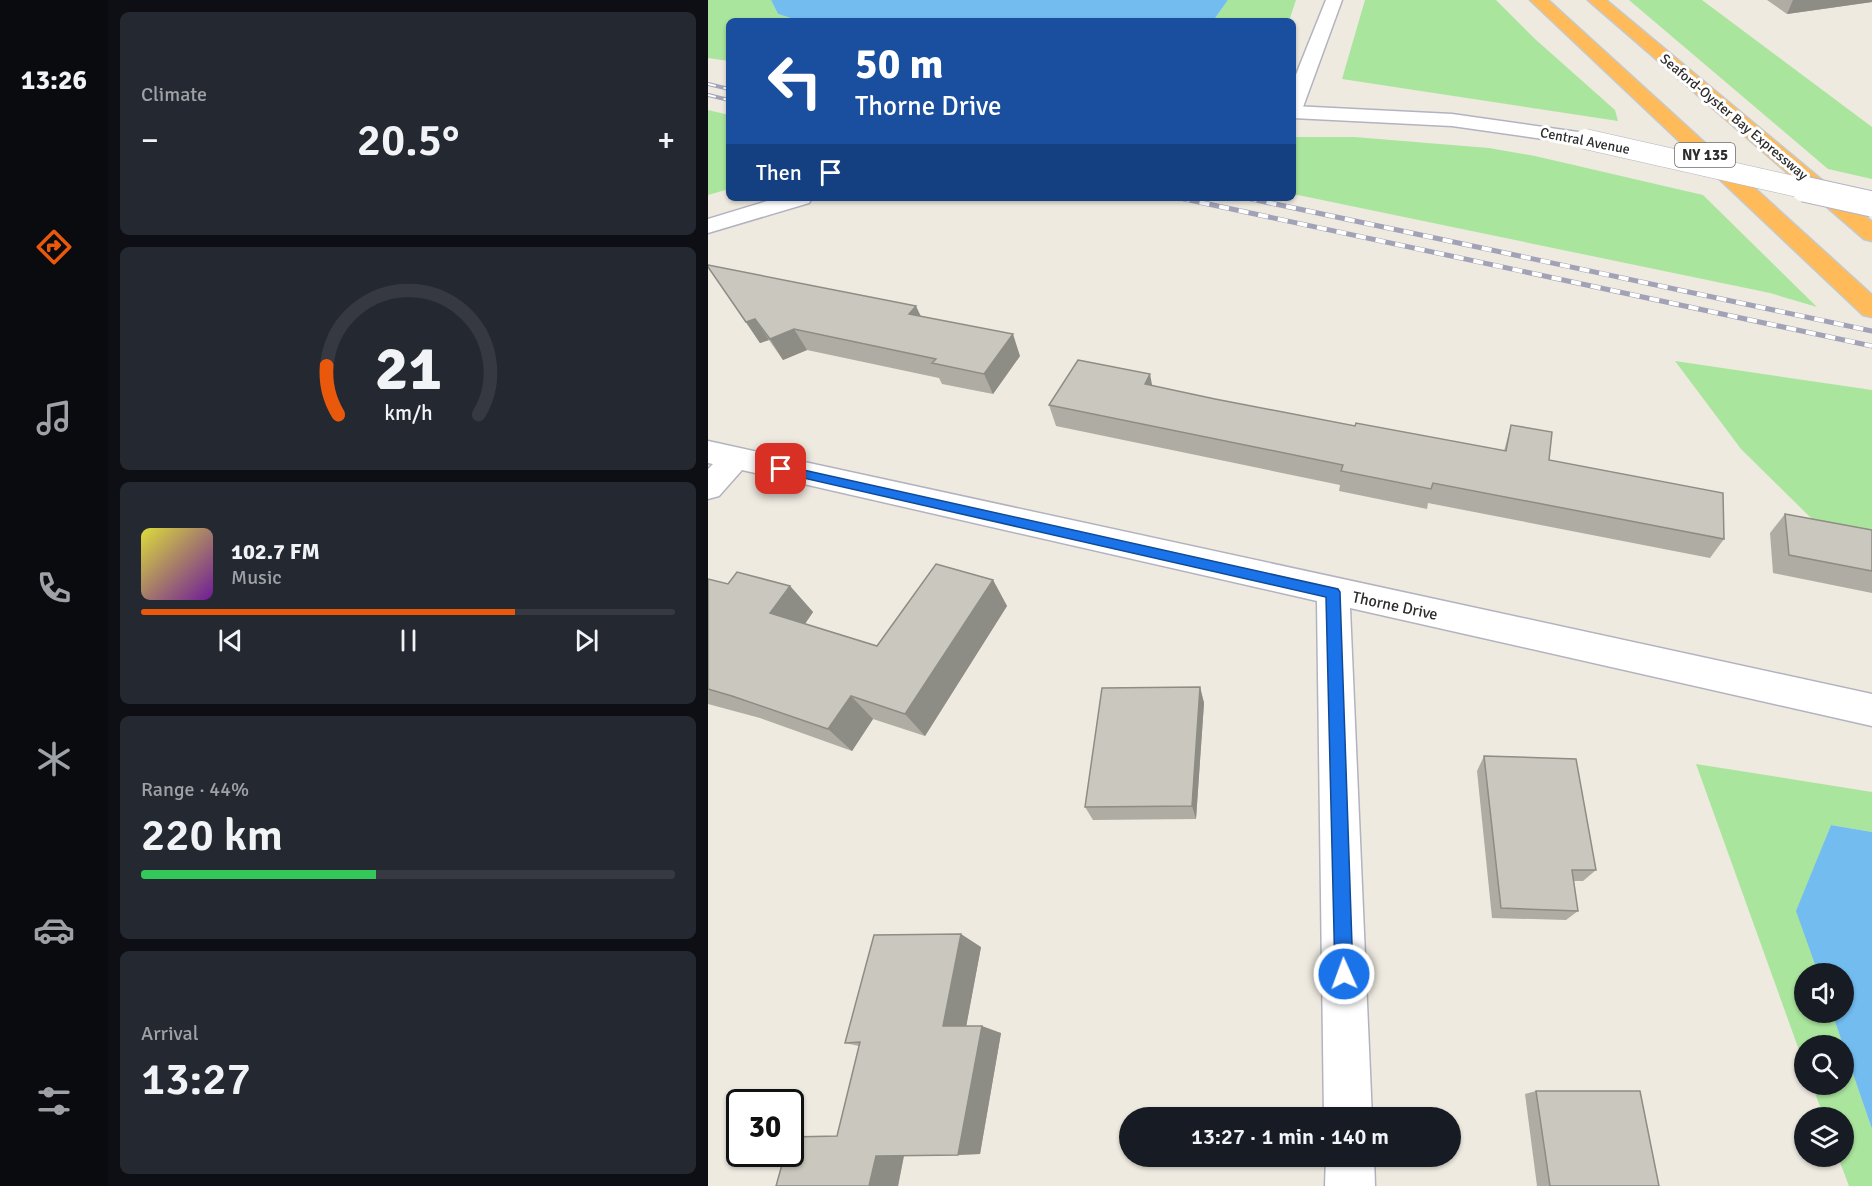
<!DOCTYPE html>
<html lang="en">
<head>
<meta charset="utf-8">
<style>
	:root { --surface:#171b24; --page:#242831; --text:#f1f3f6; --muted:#9ea1a6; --line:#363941; --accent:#ea580c }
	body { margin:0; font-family:Signika,sans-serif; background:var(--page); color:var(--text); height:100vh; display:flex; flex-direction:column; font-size:22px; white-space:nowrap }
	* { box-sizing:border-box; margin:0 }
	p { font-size:20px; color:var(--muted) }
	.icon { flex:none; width:33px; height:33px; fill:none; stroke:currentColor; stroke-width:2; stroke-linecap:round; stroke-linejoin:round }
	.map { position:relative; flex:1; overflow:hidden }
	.details { display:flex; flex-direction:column; gap:12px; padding:12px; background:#0d0f14; width:600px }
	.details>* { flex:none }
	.hud { position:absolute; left:18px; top:18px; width:570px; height:183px; border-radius:9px; box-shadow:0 2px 4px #0004; background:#1a4fa0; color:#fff; overflow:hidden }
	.controls { position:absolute; left:1086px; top:963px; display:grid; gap:12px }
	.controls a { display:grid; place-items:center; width:60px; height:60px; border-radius:50%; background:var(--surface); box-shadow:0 2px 4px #0004; font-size:30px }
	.speed { position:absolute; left:18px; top:1089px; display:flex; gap:12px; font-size:30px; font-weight:700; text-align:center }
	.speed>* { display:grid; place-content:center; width:78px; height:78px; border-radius:50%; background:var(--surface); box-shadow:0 2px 4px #0004; line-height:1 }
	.speed .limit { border:3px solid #111; border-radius:9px; background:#fff; color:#111 }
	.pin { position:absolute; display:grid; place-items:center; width:51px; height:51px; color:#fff; margin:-26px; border-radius:12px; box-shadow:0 3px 9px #0006 }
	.me { position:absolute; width:66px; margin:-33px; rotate:358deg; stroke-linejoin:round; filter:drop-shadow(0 0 4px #0008) }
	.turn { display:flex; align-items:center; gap:21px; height:126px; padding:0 30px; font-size:27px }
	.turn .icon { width:78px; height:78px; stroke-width:2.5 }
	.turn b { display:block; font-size:42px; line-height:51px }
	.then { display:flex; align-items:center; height:57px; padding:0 30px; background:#0003; gap:12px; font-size:22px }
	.big { font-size:45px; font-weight:600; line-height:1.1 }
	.details .tile { flex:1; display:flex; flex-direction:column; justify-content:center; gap:9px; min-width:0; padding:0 21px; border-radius:9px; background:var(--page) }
	.details .dial { align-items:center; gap:0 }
	.dial svg { height:156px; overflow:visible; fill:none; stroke:var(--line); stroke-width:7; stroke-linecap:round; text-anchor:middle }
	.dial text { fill:var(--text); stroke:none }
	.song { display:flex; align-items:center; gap:18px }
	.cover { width:72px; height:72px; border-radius:9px; background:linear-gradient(135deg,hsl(60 70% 55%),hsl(280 70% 35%)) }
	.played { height:6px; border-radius:3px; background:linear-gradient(90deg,var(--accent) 70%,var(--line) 70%) }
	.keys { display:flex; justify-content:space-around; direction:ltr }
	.heat { display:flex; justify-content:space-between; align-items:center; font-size:33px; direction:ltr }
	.charge { height:9px; border-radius:4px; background:linear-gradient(90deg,#34c759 44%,var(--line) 0) }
	.trip { position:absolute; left:411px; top:1107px; width:342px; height:60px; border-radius:30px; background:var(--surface); box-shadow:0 2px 4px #0004; font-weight:600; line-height:60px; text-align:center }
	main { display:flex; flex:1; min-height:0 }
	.tab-bar { display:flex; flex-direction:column; width:108px; justify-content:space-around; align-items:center; background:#090b0e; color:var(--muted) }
	.tab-bar .icon { width:42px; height:42px }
	.tab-bar .on { color:var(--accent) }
	.tab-bar b { font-size:27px; color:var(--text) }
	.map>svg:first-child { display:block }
	.green { fill:#aae59d }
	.water { fill:#73bcf0 }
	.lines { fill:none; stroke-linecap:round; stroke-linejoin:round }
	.street-casing { stroke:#b3b3c0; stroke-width:3 }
	.secondary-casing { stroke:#b3b3c0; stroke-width:3 }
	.highway-casing { stroke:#c8c8c8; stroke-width:3 }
	.street { fill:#fff; fill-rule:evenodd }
	.secondary { fill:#fff; fill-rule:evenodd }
	.highway { fill:#ffbb5a; fill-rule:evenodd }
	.rail-far1-casing { stroke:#a2a2b7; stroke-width:4 }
	.rail-casing { stroke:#a2a2b7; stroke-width:5 }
	.rail-far1 { stroke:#fff; stroke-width:2; stroke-dasharray:8; stroke-linecap:butt }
	.rail { stroke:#fff; stroke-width:4; stroke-dasharray:10; stroke-linecap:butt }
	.secondary-bridge-far1-casing { stroke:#b3b3c0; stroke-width:21; stroke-linecap:butt }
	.secondary-bridge-casing { stroke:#b3b3c0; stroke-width:27; stroke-linecap:butt }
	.secondary-bridge-far1 { stroke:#fff; stroke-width:20 }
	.secondary-bridge { stroke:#fff; stroke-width:25 }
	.wall { fill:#aeaca3 }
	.shaded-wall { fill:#8d8c85 }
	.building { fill:#cac8be; stroke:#8d8c85; stroke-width:1.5 }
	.route { fill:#1a73e8; stroke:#114b97; stroke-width:1.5 }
	.labels { text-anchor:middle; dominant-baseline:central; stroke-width:6; stroke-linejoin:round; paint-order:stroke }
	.far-street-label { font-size:14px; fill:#2d2d2d; stroke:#fff }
	.shield { fill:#fff; stroke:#6c6c6c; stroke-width:1.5 }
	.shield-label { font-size:15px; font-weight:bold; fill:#2d2d2d }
	.street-label { font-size:16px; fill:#2d2d2d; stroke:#fff }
</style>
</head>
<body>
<main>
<nav class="tab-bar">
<b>13:26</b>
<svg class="icon on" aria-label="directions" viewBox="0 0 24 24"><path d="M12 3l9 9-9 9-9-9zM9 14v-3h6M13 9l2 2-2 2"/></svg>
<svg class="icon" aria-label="music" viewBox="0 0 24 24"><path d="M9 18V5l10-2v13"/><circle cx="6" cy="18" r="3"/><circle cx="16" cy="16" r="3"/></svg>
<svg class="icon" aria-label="phone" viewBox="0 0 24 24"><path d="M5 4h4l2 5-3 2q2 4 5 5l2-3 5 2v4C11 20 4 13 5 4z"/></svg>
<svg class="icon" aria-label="climate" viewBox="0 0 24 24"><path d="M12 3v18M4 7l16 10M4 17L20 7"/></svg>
<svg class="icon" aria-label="car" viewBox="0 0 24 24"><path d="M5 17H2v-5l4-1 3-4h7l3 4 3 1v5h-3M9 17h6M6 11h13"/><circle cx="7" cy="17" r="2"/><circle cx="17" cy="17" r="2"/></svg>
<svg class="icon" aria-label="filters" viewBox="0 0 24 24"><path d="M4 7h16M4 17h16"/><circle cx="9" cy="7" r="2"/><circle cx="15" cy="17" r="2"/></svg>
</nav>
<section class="details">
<div class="tile"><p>Climate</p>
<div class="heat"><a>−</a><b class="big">20.5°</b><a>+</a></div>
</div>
<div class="tile dial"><svg viewBox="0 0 100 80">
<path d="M14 69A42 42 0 1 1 86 69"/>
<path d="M14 69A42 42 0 0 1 8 44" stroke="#ea580c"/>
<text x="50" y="56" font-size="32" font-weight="700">21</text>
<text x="50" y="72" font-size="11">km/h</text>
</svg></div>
<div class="tile">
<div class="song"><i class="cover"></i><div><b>102.7 FM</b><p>Music</p></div></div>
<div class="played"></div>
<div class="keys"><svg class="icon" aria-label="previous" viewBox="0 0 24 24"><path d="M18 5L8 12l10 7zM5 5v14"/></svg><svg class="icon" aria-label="pause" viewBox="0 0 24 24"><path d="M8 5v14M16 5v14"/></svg><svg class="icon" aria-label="next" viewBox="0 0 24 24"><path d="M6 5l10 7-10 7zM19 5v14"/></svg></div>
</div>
<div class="tile"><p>Range · 44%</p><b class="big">220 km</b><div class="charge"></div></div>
<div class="tile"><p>Arrival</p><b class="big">13:27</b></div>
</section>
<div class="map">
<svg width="1164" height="1186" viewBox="0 0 1164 1186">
	<rect width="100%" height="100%" fill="#eeeae0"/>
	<path class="green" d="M0,0H63L70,14L92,21H21V61L0,58Z
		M520,0H588L581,21H505Z
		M657,0H788L827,39L907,110L910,121L634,79Z
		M921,0H994L1164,127V179L1120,169Z
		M0,110L21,115V189L0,195Z
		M585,137H646L781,148L827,156L995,195L1109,307L1062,293L585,194Z
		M967,361L1164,390V578L1033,449Z
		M988,764L1164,792V832L1123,825L1089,911L1110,973L1096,974V1012L1124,1013L1135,1045L1096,1046V1064Z
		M1136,1047L1164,1129V1186H1141L1130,1157L1136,1156V1118L1116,1117L1104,1085L1136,1084Z"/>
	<path class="water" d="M63,0H520L505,21H92L70,14Z
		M1123,825L1164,832V1129L1124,1013L1136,1012V974L1110,973L1088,911Z"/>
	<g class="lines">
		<g class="street-casing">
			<path id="street" d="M618,0H634L595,107L592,111L585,113V82Z
				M0,441L1164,694V726L642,608L664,1118H616L609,601L34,470L11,496L0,499V469L5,464L0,463Z
				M618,1156H666L667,1186H617Z"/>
		</g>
		<g class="secondary-casing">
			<path id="secondary" d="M585,106L744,114L877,133L884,135L887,139L884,143L877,145L744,126L585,118Z
				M69,198H104L101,203L0,233V219Z"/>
		</g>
		<g class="highway-casing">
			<path id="highway" d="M822,0H840L1164,295V317L1155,315Z
				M880,0H898L1164,222V241L1156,239Z"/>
		</g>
		<use href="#street" class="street"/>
		<use href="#secondary" class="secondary"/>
		<use href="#highway" class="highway"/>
		<g class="rail-far1-casing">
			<path id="rail-far1" d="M0,84L21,89
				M0,95L21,100"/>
		</g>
		<g class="rail-casing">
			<path id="rail" d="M472,198L1164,346
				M539,198L1164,331"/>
		</g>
		<use href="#rail-far1" class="rail-far1"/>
		<use href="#rail" class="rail"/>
		<g class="secondary-bridge-far1-casing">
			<path id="secondary-bridge-far1" d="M877,139L1103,190"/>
		</g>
		<g class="secondary-bridge-casing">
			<path id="secondary-bridge" d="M1096,189L1164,204"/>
		</g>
		<use href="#secondary-bridge-far1" class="secondary-bridge-far1"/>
		<use href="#secondary-bridge" class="secondary-bridge"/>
	</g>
	<path class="wall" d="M1059,0H1164V2L1079,14Z
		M0,267L213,316L312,356L285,394L234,384L231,378L99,350L75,360L61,340L52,343Z
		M444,386L507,399L647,426L796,451L803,425L841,460L1016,539L1002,558L720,503L719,509L631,491L632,485L348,426L341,405Z
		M1077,514L1164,530V593L1065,573L1062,533Z
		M0,579L20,584L82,586L105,612L97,624L169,646L285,580L299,606L217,736L165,719L144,751L52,718L0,704Z
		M492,687L496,703L488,819L385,820L377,807Z
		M776,756L888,870L875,881H865L870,911L858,920L784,918L769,771Z
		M273,947L258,1026L293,1033L272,1154L196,1156L190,1186H68L129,1136L151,1046L137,1043Z
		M828,1091L951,1186H829L817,1094Z"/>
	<path class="shaded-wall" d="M1085,0H1164V2L1079,14Z
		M208,306L218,327L201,314Z
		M47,319L61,340L52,343L38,322Z
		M86,329L99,350L75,360L62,339Z
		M305,334L312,356L285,394L276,374Z
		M442,374L446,395L437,384Z
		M285,580L299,606L217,736L197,714Z
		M82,586L105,612L87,638L62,613Z
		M492,687L496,703L488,819L484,806Z
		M143,696L165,719L144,751L120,729Z
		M253,934L273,947L257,1033L235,1026Z
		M274,1026L293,1033L272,1154L250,1155Z
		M196,1155L190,1186H161L168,1156Z"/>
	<path class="building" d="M0,265L208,306L201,314L305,334L276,374L224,363L228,359L86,329L62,339L47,319L38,322L0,267Z
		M370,360L442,374L437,384L507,399L647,426L648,423L798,451L803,425L844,432L841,460L1015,493L1016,539L725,483L723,489L633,471L635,465L341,405Z
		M1077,514L1164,530V571L1081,555Z
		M228,564L285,580L197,714L143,696L120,729L24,696L0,689V579L20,584L29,572L82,586L62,613L169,646Z
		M492,687L484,806L377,807L394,688Z
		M776,756L868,759L888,870H864L870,911L793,908Z
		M253,934L235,1026H274L250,1155L168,1156L161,1186H68L77,1154H82V1137L129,1136L152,1042L137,1043L166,935Z
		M828,1091H932L951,1186H842Z"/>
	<path class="route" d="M73,465L630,589L632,592L645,974L643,981L636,983L630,981L627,974L618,597L69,472V466Z"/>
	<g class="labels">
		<g class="far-street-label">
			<text transform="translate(1026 117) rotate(40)">Seaford-Oyster Bay Expressway</text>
			<text transform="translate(877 141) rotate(11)">Central Avenue</text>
		</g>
		<rect class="shield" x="967" y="143" width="60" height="24" rx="4.5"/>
		<g class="shield-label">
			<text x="997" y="155">NY 135</text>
		</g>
		<g class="street-label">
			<text transform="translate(687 606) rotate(12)">Thorne Drive</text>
		</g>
	</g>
</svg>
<div class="controls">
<a><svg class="icon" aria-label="sound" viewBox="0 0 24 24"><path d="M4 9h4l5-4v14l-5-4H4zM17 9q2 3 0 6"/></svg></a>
<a><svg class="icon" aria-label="search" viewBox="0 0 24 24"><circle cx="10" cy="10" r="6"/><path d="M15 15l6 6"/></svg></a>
<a><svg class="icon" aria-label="layers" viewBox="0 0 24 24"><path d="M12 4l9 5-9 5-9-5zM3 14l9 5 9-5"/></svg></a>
</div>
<div class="speed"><div class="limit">30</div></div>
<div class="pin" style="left:73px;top:469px;background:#d93025"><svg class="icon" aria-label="arrive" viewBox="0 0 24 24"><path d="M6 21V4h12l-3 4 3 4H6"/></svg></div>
<svg class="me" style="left:636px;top:974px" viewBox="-20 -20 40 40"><circle r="17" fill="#1a73e8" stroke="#fff" stroke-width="3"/><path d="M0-11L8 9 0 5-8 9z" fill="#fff"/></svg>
<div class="trip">13:27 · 1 min · 140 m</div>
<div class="hud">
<div class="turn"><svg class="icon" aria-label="left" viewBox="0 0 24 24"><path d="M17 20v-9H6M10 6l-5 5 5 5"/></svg><div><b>50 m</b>Thorne Drive</div></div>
<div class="then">Then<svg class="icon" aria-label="arrive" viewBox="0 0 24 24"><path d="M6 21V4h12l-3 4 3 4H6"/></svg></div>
</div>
</div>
</main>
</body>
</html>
